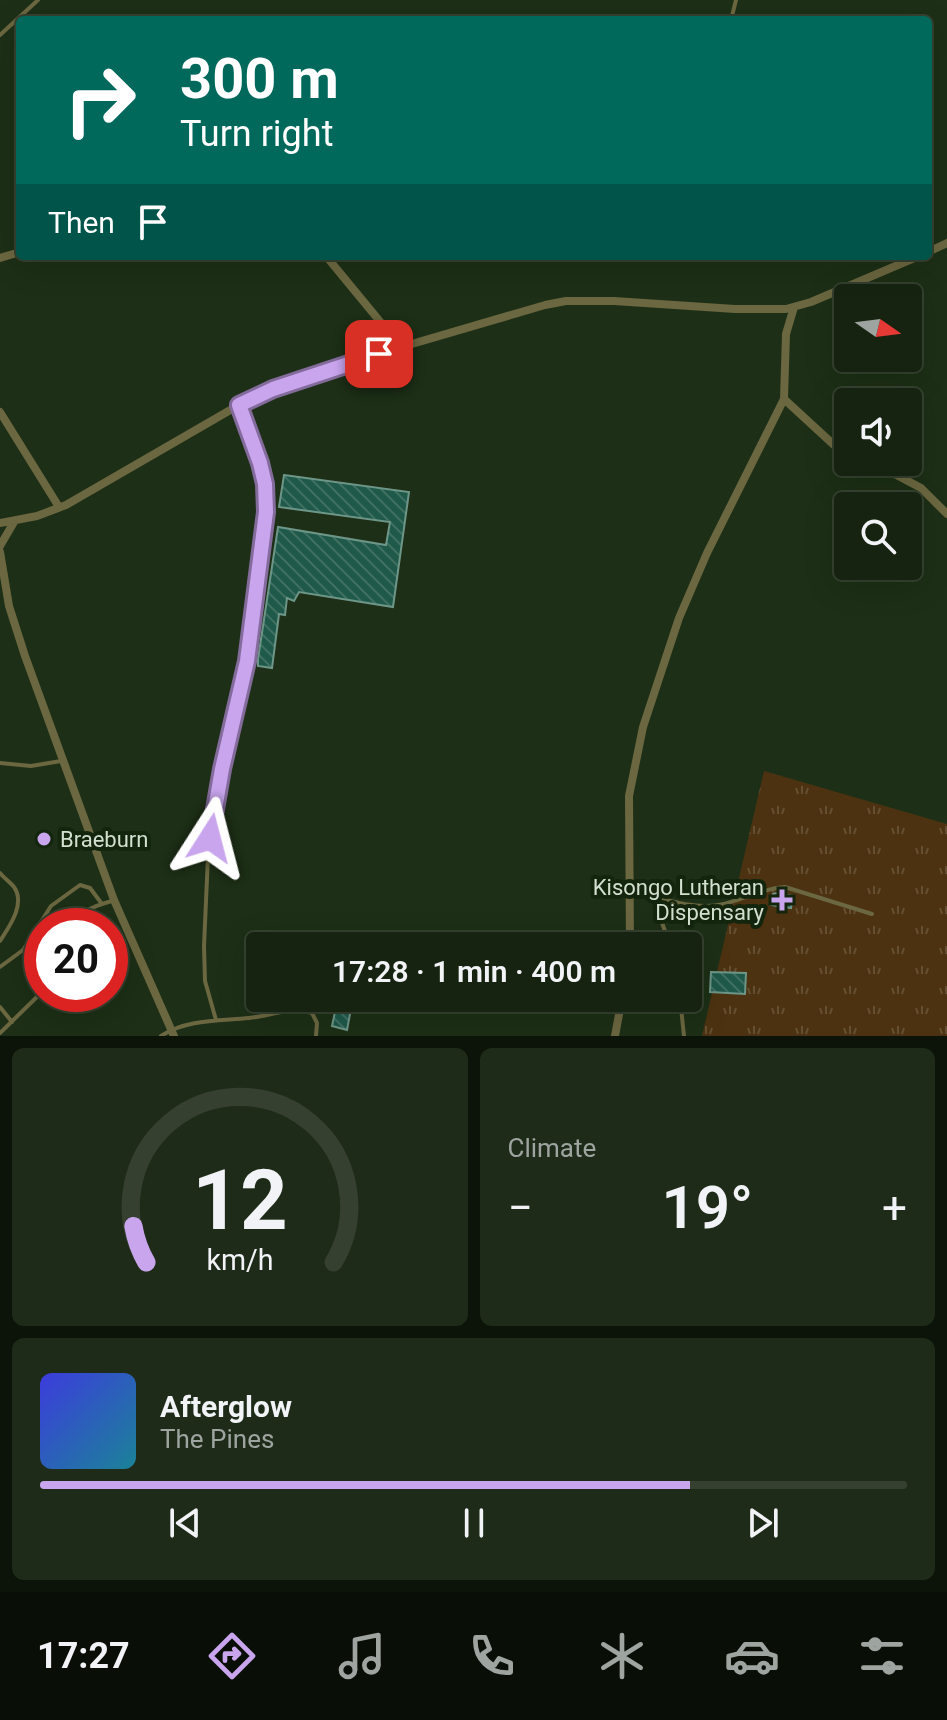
<!DOCTYPE html>
<html lang="en">
<head>
<meta charset="utf-8">
<style>
	:root { --surface:#162310; --page:#1f2b19; --text:#f1f3f6; --muted:#9ea49f; --line:#354030; --accent:#c9a5ee }
	body { margin:0; font-family:Roboto,sans-serif; background:var(--page); color:var(--text); height:100vh; display:flex; flex-direction:column; font-size:30px; white-space:nowrap }
	* { box-sizing:border-box; margin:0 }
	p { font-size:26px; color:var(--muted) }
	.icon { flex:none; width:44px; height:44px; fill:none; stroke:currentColor; stroke-width:2; stroke-linecap:round; stroke-linejoin:round }
	.map { position:relative; height:1036px; overflow:hidden }
	.panel { display:flex; flex-direction:column; gap:12px; padding:12px; background:#0c1309; flex:1 }
	.panel>* { flex:none }
	.guide { position:absolute; left:16px; top:16px; width:916px; height:244px; border-radius:8px; box-shadow:0 8px 32px #0002,0 0 0 2px var(--line); background:#00695c; color:#fff; overflow:hidden }
	.needle { width:52px; rotate:104deg }
	.tools { position:absolute; left:834px; top:284px; display:grid; gap:16px }
	.tools a { display:grid; place-items:center; width:88px; height:88px; border-radius:8px; background:var(--surface); box-shadow:0 8px 32px #0002,0 0 0 2px var(--line); font-size:40px }
	.speed { position:absolute; left:24px; top:908px; display:flex; gap:16px; font-size:40px; font-weight:700; text-align:center }
	.speed>* { display:grid; place-content:center; width:104px; height:104px; border-radius:50%; background:var(--surface); box-shadow:0 8px 32px #0002,0 0 0 2px var(--line); line-height:1 }
	.speed .limit { border:12px solid #d22; background:#fff; color:#111 }
	.pin { position:absolute; display:grid; place-items:center; width:68px; height:68px; color:#fff; margin:-34px; border-radius:16px; box-shadow:0 4px 12px #0006 }
	.me { position:absolute; width:88px; margin:-44px; rotate:9deg; stroke-linejoin:round; filter:drop-shadow(0 0 6px #0008) }
	.turn { display:flex; align-items:center; gap:28px; height:168px; padding:0 32px; font-size:36px }
	.turn .icon { width:104px; height:104px; stroke-width:2.5 }
	.turn b { display:block; font-size:56px; line-height:68px }
	.then { display:flex; align-items:center; height:76px; padding:0 32px; background:#0003; gap:16px; font-size:30px }
	.big { font-size:60px; font-weight:600; line-height:1.1 }
	.panel .tile { flex:1; display:flex; flex-direction:column; justify-content:center; gap:12px; min-width:0; padding:0 28px; border-radius:12px; background:var(--page) }
	.panel .dial { align-items:center; gap:0 }
	.dial svg { height:208px; overflow:visible; fill:none; stroke:var(--line); stroke-width:7; stroke-linecap:round; text-anchor:middle }
	.dial text { fill:var(--text); stroke:none }
	.song { display:flex; align-items:center; gap:24px }
	.cover { width:96px; height:96px; border-radius:12px; background:linear-gradient(135deg,hsl(240 70% 55%),hsl(190 70% 35%)) }
	.played { height:8px; border-radius:4px; background:linear-gradient(90deg,var(--accent) 75%,var(--line) 75%) }
	.keys { display:flex; justify-content:space-around; direction:ltr }
	.heat { display:flex; justify-content:space-between; align-items:center; font-size:44px; direction:ltr }
	.panel .tiles { flex:1; display:grid; gap:12px; grid-template-columns:1fr 1fr }
	.tile:last-child { grid-column:span 2 }
	.trip { position:absolute; left:246px; top:932px; width:456px; height:80px; border-radius:8px; background:var(--surface); box-shadow:0 8px 32px #0002,0 0 0 2px var(--line); font-weight:600; line-height:80px; text-align:center }
	.tabs { display:flex; height:128px; justify-content:space-around; align-items:center; background:#090e06; color:var(--muted) }
	.tabs .icon { width:56px; height:56px }
	.tabs .active { color:var(--accent) }
	.tabs b { font-size:36px; color:var(--text) }
	.map>svg:first-child { display:block }
	.grass { fill:url(#grass-tufts) }
	.building { fill:url(#building-back-hatch); stroke:#6d9688; stroke-width:2 }
	.lines { fill:none; stroke-linecap:round; stroke-linejoin:round }
	.service { stroke:#6b6740; stroke-width:4 }
	.minor { stroke:#6b6740; stroke-width:8 }
	.route-casing { stroke:#836b9b; stroke-width:20 }
	.route { stroke:#c9a5ee; stroke-width:14 }
	.poi-dot { fill:#c9a5ee; stroke:#13250d; stroke-width:3 }
	.labels { text-anchor:middle; dominant-baseline:central; stroke-width:8; stroke-linejoin:round; paint-order:stroke }
	.poi-label { font-size:22px; fill:#d3dfcf; stroke:#13250d; text-anchor:start }
</style>
</head>
<body>
<div class="map">
<svg width="947" height="1036" viewBox="0 0 947 1036">
	<defs>
		<pattern id="grass-tufts" width="24" height="20" patternUnits="userSpaceOnUse" patternTransform="scale(2)"><rect width="24" height="20" fill="#4c3210"/><path d="M3 7l-1-3M5 7V3M7 7l1-3M15 17l-1-3M17 17v-4M19 17l1-3" fill="none" stroke="#654f32"/></pattern>
		<pattern id="building-back-hatch" width="6" height="6" patternUnits="userSpaceOnUse" patternTransform="scale(2)"><rect width="6" height="6" fill="#1f5949"/><path d="M-1 5l2 2M0 0l6 6M5-1l2 2" fill="none" stroke="#3f7062"/></pattern>
	</defs>
	<rect width="100%" height="100%" fill="#1d2f16"/>
	<path class="grass" d="M764,771L947,824V1036H702Z"/>
	<path class="building" d="M284,475L409,492L393,607L299,592L294,601L287,598L285,615L279,614L272,668L258,666V659L278,527L386,545L390,522L279,507Z
		M777,893L793,896L791,908L771,905L773,894Z
		M711,972L746,973L745,994L710,992Z
		M338,998H353L347,1030L332,1026Z"/>
	<g class="lines">
		<path class="service" d="M731,20L736,0
			M0,35L38,0
			M0,763L31,766L61,761
			M0,873C4,878 10,882 14,887C26,904 9,927 0,941
			M631,890C661,898 693,911 724,904C745,899 764,888 785,887L872,914
			M653,896L670,946
			M69,926C77,913 97,905 112,901
			M0,967L23,950L51,906L80,885L90,888L102,904
			M680,998L684,1036
			M0,1007L12,1022
			M216,1020L205,981L204,946L208,856L222,769L247,661L266,512L265,484L260,463L239,405
			M0,1033L42,992
			M161,1036C187,1019 219,1021 249,1018C270,1016 291,1006 312,1013L317,1023L316,1036"/>
		<path class="minor" d="M928,252L947,243
			M326,256L401,347
			M0,258L20,252
			M784,399L834,445L848,453
			M0,412L59,507
			M872,462L921,488L947,514
			M0,523L37,516L66,505L239,405L273,389L357,360L545,305L566,301H614L735,309H786L811,302L919,256
			M0,546L14,522
			M0,552L9,606L25,656L114,900L174,1036
			M630,946L629,796L643,727L679,618L707,553L784,399L786,334L794,307
			M615,1036L622,998"/>
	</g>
	<g class="lines">
		<g class="route-casing">
			<path id="route" d="M210,838L222,769L247,661L266,512L265,484L260,463L239,405L273,389L379,354"/>
		</g>
		<use href="#route" class="route"/>
	</g>
	<g class="poi-dot">
		<circle cx="44" cy="839" r="8"/>
		<path d="M778 888h8v8h8v8h-8v8h-8v-8h-8v-8h8z"/>
	</g>
	<g class="labels">
		<g class="poi-label">
			<text x="60" y="839">Braeburn</text>
			<text x="764" y="887" text-anchor="end">Kisongo Lutheran<tspan x="764" dy="25">Dispensary</tspan></text>
		</g>
	</g>
</svg>
<div class="tools">
<a><svg class="needle" viewBox="-14 -14 28 28"><path d="M0-13l5 13h-10z" fill="#e53935"/><path d="M0 13l5-13h-10z" fill="#9ea49f"/></svg></a>
<a><svg class="icon" aria-label="sound" viewBox="0 0 24 24"><path d="M4 9h4l5-4v14l-5-4H4zM17 9q2 3 0 6"/></svg></a>
<a><svg class="icon" aria-label="search" viewBox="0 0 24 24"><circle cx="10" cy="10" r="6"/><path d="M15 15l6 6"/></svg></a>
</div>
<div class="speed"><div class="limit">20</div></div>
<div class="pin" style="left:379px;top:354px;background:#d93025"><svg class="icon" aria-label="arrive" viewBox="0 0 24 24"><path d="M6 21V4h12l-3 4 3 4H6"/></svg></div>
<svg class="me" style="left:210px;top:838px" viewBox="-20 -20 40 40"><path d="M0-17L14 15 0 8-14 15z" fill="#c9a5ee" stroke="#fff" stroke-width="4"/></svg>
<div class="trip">17:28 · 1 min · 400 m</div>
<div class="guide">
<div class="turn"><svg class="icon" aria-label="right" viewBox="0 0 24 24"><path d="M7 20v-9h11M14 6l5 5-5 5"/></svg><div><b>300 m</b>Turn right</div></div>
<div class="then">Then<svg class="icon" aria-label="arrive" viewBox="0 0 24 24"><path d="M6 21V4h12l-3 4 3 4H6"/></svg></div>
</div>
</div>
<section class="panel">
<div class="tiles">
<div class="tile dial"><svg viewBox="0 0 100 80">
<path d="M14 69A42 42 0 1 1 86 69"/>
<path d="M14 69A42 42 0 0 1 9 55" stroke="#c9a5ee"/>
<text x="50" y="56" font-size="32" font-weight="700">12</text>
<text x="50" y="72" font-size="11">km/h</text>
</svg></div>
<div class="tile"><p>Climate</p>
<div class="heat"><a>−</a><b class="big">19°</b><a>+</a></div>
</div>
<div class="tile">
<div class="song"><i class="cover"></i><div><b>Afterglow</b><p>The Pines</p></div></div>
<div class="played"></div>
<div class="keys"><svg class="icon" aria-label="previous" viewBox="0 0 24 24"><path d="M18 5L8 12l10 7zM5 5v14"/></svg><svg class="icon" aria-label="pause" viewBox="0 0 24 24"><path d="M8 5v14M16 5v14"/></svg><svg class="icon" aria-label="next" viewBox="0 0 24 24"><path d="M6 5l10 7-10 7zM19 5v14"/></svg></div>
</div>
</div>
</section>
<nav class="tabs">
<b>17:27</b>
<svg class="icon active" aria-label="directions" viewBox="0 0 24 24"><path d="M12 3l9 9-9 9-9-9zM9 14v-3h6M13 9l2 2-2 2"/></svg>
<svg class="icon" aria-label="music" viewBox="0 0 24 24"><path d="M9 18V5l10-2v13"/><circle cx="6" cy="18" r="3"/><circle cx="16" cy="16" r="3"/></svg>
<svg class="icon" aria-label="phone" viewBox="0 0 24 24"><path d="M5 4h4l2 5-3 2q2 4 5 5l2-3 5 2v4C11 20 4 13 5 4z"/></svg>
<svg class="icon" aria-label="climate" viewBox="0 0 24 24"><path d="M12 3v18M4 7l16 10M4 17L20 7"/></svg>
<svg class="icon" aria-label="car" viewBox="0 0 24 24"><path d="M5 17H2v-5l4-1 3-4h7l3 4 3 1v5h-3M9 17h6M6 11h13"/><circle cx="7" cy="17" r="2"/><circle cx="17" cy="17" r="2"/></svg>
<svg class="icon" aria-label="filters" viewBox="0 0 24 24"><path d="M4 7h16M4 17h16"/><circle cx="9" cy="7" r="2"/><circle cx="15" cy="17" r="2"/></svg>
</nav>
</body>
</html>
